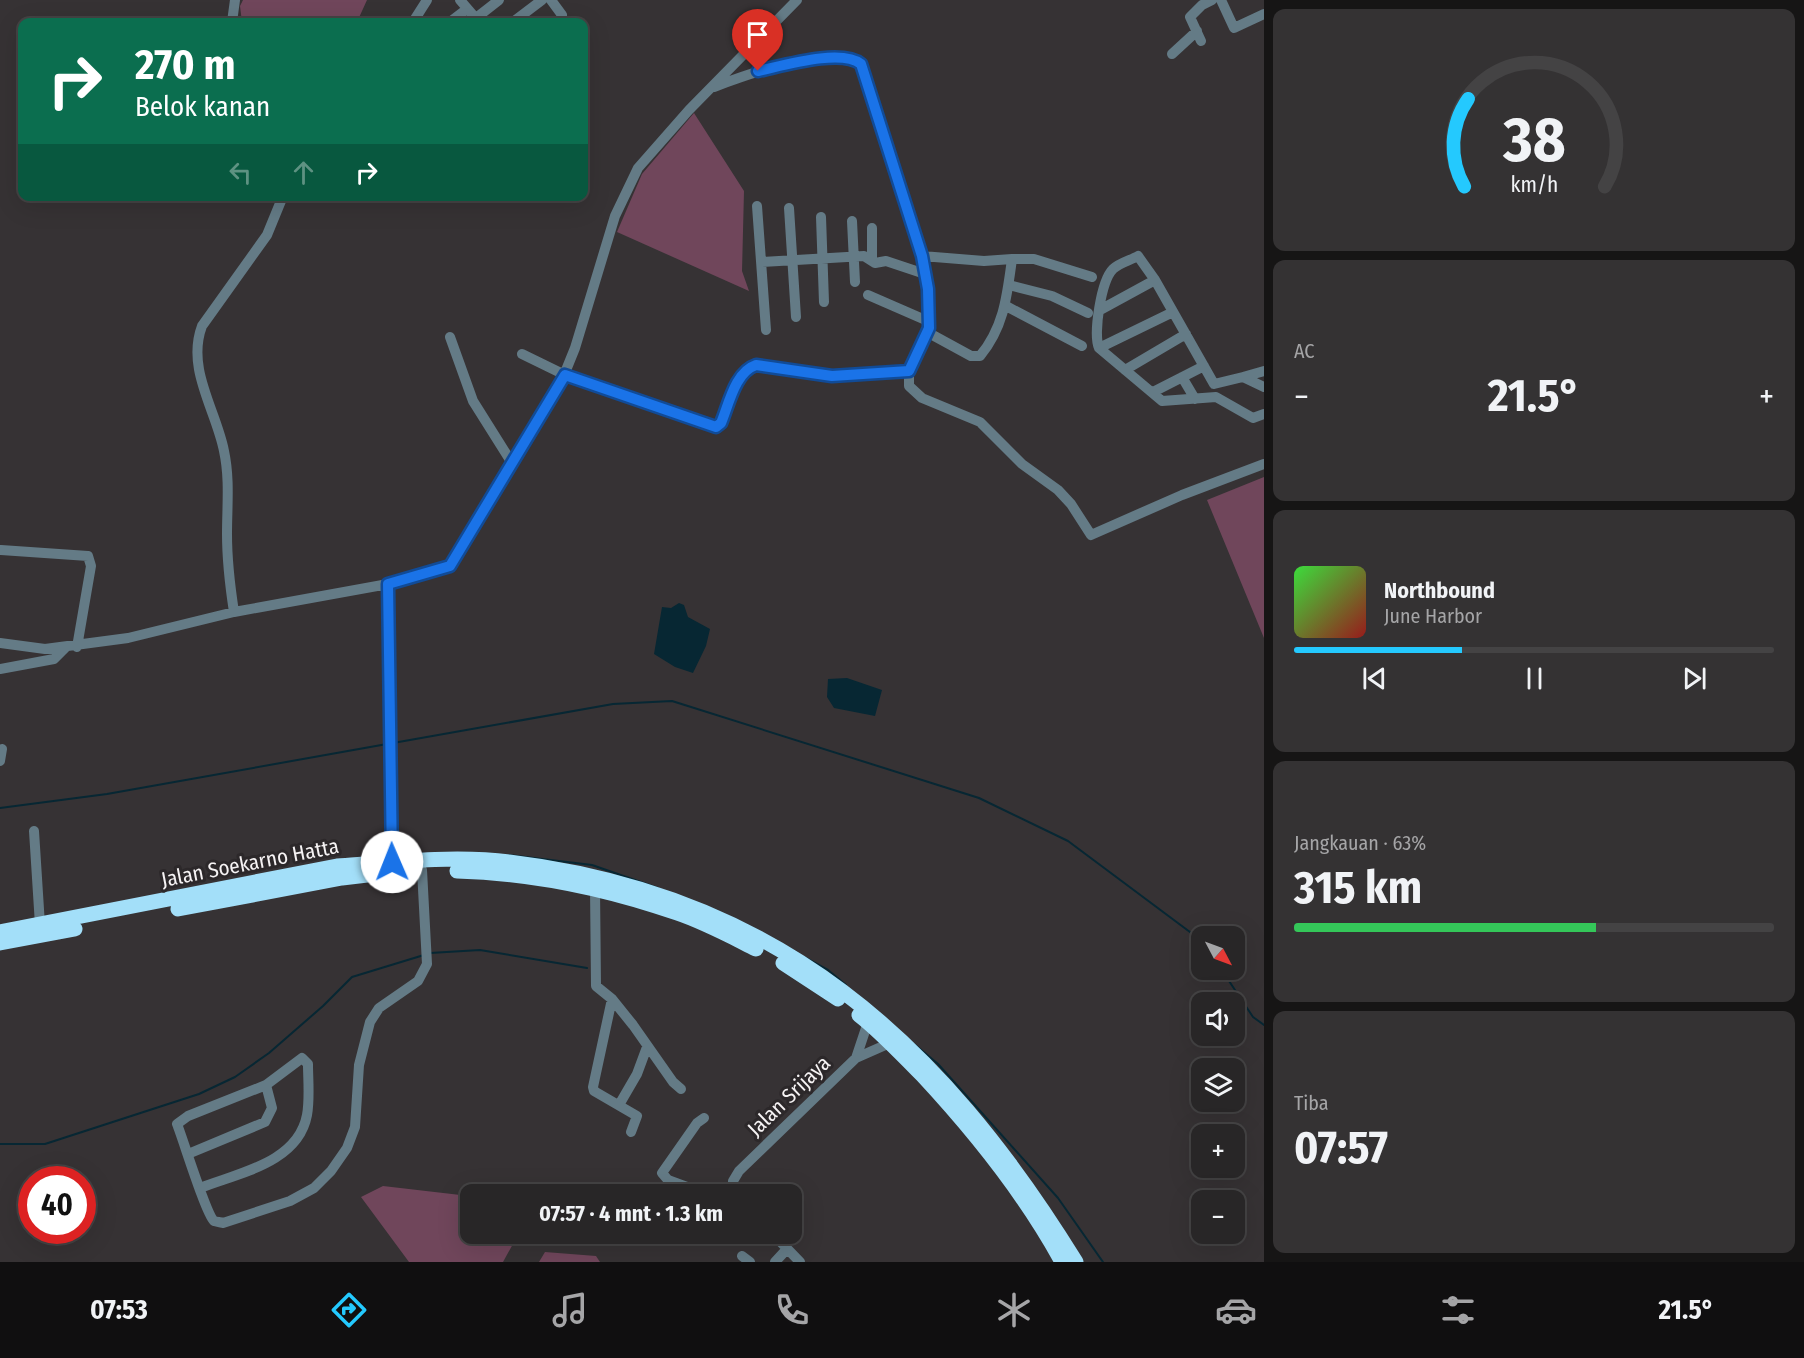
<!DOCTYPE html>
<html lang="id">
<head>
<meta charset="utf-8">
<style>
	:root { --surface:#282627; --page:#343233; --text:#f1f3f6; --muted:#a5a5a7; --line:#444344; --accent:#24c9fe }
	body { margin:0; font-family:"Fira Sans Condensed",sans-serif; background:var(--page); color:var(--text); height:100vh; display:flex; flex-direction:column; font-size:22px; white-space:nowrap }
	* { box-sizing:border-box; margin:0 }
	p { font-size:20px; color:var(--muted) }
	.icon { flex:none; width:33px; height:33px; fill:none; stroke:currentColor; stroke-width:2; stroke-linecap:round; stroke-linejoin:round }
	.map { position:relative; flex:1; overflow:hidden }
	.details { display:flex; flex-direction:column; gap:9px; padding:9px; background:#161515; width:540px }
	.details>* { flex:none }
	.hud { position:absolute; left:18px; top:18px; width:570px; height:183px; border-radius:12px; box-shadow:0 6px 24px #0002,0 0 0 2px var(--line); background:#0b6e4f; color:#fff; overflow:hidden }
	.needle { width:39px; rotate:131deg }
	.tools { position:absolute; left:1191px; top:926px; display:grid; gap:12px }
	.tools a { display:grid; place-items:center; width:54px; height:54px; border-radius:12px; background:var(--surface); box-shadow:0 6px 24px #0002,0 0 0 2px var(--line); font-size:30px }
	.speed { position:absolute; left:18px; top:1166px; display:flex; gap:12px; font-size:30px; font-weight:700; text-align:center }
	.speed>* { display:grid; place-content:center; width:78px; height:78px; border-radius:50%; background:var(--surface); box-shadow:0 6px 24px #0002,0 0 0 2px var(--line); line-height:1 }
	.speed .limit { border:9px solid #d22; background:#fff; color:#111 }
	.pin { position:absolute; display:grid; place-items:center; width:51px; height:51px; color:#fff; margin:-62px -26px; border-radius:50% 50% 50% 0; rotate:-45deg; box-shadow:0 0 6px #0007 }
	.pin .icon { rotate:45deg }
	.me { position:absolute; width:66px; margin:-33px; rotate:359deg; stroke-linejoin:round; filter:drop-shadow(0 0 4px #0008) }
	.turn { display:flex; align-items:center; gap:21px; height:126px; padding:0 18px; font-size:27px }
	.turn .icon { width:78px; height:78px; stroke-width:2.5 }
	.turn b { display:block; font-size:42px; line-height:51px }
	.lanes { display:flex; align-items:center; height:57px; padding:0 18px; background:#0003; justify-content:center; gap:30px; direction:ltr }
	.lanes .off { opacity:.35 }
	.big { font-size:45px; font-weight:700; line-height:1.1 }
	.details .card { flex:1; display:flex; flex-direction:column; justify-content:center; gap:9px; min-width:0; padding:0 21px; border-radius:12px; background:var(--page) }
	.details .dial { align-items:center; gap:0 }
	.dial svg { height:156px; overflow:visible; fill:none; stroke:var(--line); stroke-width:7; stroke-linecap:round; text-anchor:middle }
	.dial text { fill:var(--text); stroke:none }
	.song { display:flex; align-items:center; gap:18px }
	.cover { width:72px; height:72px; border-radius:9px; background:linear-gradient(135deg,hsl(120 70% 55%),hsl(0 70% 35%)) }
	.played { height:6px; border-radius:3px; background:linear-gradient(90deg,var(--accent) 35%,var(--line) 35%) }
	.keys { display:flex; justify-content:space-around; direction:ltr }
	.heat { display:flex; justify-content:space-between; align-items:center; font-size:33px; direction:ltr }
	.charge { height:9px; border-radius:4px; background:linear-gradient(90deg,#34c759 63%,var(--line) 0) }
	.trip { position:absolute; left:460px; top:1184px; width:342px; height:60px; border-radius:12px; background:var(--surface); box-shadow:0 6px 24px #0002,0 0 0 2px var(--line); font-weight:700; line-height:60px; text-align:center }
	.tabs { display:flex; height:96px; justify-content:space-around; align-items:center; background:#100f10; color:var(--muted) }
	.tabs .icon { width:42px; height:42px }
	.tabs .active { color:var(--accent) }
	.tabs b { font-size:27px; color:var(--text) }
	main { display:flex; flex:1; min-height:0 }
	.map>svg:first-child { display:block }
	.green { fill:#70465b }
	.water { fill:#072733 }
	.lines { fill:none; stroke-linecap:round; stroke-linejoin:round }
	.stream { stroke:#072733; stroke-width:2 }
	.minor { stroke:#647b86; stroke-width:10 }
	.highway { stroke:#a3dff9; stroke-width:15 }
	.route-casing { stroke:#114b97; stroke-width:15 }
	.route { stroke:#1a73e8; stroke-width:10 }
	.labels { text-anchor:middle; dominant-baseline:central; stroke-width:6; stroke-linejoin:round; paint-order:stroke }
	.street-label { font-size:21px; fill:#f6f3f4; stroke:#2c282a }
</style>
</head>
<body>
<main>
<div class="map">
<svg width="1264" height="1262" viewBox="0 0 1264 1262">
	<rect width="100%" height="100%" fill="#363234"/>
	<path class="green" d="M243,0H367L357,22H242L240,6Z
		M694,113L744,191L742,271L749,291L617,232L642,174Z
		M1264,477V638L1207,500Z
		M383,1186L469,1196L471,1233H519L503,1262H409L361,1197Z
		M545,1252L596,1256L600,1262H539Z"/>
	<path class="water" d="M679,603L684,605L688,617L710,629L706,646L693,673L675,667L654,654L662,607L671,608Z
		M847,678L882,690L875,716L834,708L827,697L828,679Z"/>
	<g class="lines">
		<path class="stream" d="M393,743L613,704L672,701L979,798L1068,841L1202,941
			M0,808L107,794L387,744
			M509,855L592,865L658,888
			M430,953L480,950L587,968
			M804,957L828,970L846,985
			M1221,969L1253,1017L1264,1025
			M914,1044L938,1064L1058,1198L1103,1262
			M0,1144H45L199,1094L235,1077L269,1053L323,1006L352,977L424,955"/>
		<path class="minor" d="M460,0L479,22
			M551,0L562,15L557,22
			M1221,0L1234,28L1264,14
			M476,18L499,0
			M232,22L235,0
			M413,22L427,0
			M450,22L467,9
			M513,22L542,0
			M1201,41L1190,17L1202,5L1212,0
			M1172,54L1197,31
			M714,87C743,76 836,42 861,64L922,256L928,289L929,328L909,371V386L922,398L980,422L1022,464L1058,490L1071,504L1091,535L1182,495L1264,464
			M757,206L766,330
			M789,208L796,317
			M821,217L824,302
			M852,221L855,282
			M922,256L984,261L1012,259C1007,296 1004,327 980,356H971L927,332
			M1012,259H1034L1092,277
			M872,260V228
			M762,262L864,256L875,263L886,261L925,274
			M1155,280L1138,256C1131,260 1119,263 1113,269C1101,281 1093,334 1099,348L1171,313
			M1009,285L1052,296L1088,313
			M868,295L930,322
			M1006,306L1082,346
			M1100,310L1155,280L1214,384L1243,377L1264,387
			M450,337L473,401L512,463
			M1099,348L1162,401L1216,397L1253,418L1264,414
			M522,354L565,375L712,426L721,423L742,375L756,365L832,376L909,371
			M1125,370L1186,334
			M1182,377L1195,399
			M1243,377L1264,371
			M1153,392L1204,366
			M1,550L88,556L91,566L77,647
			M388,584L392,862
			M234,612C230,586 227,560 227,534C227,506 230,479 224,451C216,410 186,369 202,326L267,235L283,196
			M0,643L45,649L128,638L234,612L388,584L450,566L560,385L575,348L615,216L638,168L689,110L797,0
			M0,669L54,659L66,647
			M0,761L2,749
			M34,831L40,925
			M595,888L596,986L612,999L633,1025L673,1082L681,1089
			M612,999L593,1087L594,1091L637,1116L631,1132
			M856,1058L890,1043
			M619,1105L637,1074L647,1047
			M704,1118L697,1123L662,1173L668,1180L706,1194
			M188,1154L265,1122L272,1108L266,1085
			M200,1188C238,1173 298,1163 307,1115C310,1099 308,1080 308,1064L302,1058L266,1085L188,1116L177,1124C183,1139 206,1214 214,1221C217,1222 220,1222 223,1223L290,1201L314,1188L331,1171L347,1148L355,1127L359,1065L370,1022L379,1008L418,981L427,964L422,870
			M735,1194L733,1181L739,1171L856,1058L868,1022
			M772,1233L800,1262
			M742,1256L750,1262
			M775,1262L787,1249"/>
		<path class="highway" d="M457,871C533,873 605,888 677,913C704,922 730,936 756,949
			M178,909L342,878L409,870
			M0,932L337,866C390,862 457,855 509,862C777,894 939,1040 1076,1262
			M0,943L75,929
			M783,963L838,999
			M859,1015C882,1033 902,1055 922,1075C975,1132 1025,1194 1062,1262"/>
	</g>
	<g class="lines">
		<g class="route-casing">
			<path id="route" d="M392,862L388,584L450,566L565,375L716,427L721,423C729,404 735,372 756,365L832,376L909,371L929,328L928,289L922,256L861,64C841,48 782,66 758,71"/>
		</g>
		<use href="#route" class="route"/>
	</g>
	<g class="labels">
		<g class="street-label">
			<text transform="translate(250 863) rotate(-11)">Jalan Soekarno Hatta</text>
			<text transform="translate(789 1096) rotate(-44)">Jalan Srijaya</text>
		</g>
	</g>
</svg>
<div class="tools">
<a><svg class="needle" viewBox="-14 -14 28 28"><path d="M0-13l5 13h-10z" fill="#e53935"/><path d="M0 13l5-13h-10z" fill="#a5a5a7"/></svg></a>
<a><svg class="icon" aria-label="sound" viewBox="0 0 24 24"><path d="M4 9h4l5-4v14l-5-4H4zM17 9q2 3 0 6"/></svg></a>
<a><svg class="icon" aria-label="layers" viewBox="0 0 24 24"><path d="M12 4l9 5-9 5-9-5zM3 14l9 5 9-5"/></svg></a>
<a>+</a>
<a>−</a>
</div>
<div class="speed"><div class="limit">40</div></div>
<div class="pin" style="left:758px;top:71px;background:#d93025"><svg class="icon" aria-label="arrive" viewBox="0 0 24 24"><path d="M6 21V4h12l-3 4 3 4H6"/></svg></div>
<svg class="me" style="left:392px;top:862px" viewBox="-20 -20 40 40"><circle r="19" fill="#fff"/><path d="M0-13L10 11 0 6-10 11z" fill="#1a73e8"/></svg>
<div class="trip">07:57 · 4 mnt · 1.3 km</div>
<div class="hud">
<div class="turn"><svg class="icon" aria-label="right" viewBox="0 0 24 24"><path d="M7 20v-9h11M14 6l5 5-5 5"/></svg><div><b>270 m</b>Belok kanan</div></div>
<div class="lanes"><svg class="icon off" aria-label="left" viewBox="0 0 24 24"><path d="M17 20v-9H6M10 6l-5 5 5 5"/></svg><svg class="icon off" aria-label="ahead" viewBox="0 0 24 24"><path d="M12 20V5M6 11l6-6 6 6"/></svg><svg class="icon" aria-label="right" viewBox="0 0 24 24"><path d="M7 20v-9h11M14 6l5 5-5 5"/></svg></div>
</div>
</div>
<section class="details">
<div class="card dial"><svg viewBox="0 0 100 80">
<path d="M14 69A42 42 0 1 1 86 69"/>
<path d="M14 69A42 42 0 0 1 16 24" stroke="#24c9fe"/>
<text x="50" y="56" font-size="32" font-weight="700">38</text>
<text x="50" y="72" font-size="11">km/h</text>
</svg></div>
<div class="card"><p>AC</p>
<div class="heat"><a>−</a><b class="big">21.5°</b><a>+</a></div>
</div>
<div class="card">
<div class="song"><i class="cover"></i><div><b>Northbound</b><p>June Harbor</p></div></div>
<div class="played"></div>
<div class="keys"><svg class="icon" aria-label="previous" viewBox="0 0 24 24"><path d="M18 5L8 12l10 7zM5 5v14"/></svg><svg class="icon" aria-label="pause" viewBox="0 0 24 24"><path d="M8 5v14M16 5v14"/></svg><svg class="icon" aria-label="next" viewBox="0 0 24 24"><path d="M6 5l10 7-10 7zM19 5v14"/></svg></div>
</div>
<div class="card"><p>Jangkauan · 63%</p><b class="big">315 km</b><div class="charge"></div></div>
<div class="card"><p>Tiba</p><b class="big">07:57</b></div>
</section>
</main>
<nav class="tabs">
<b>07:53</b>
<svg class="icon active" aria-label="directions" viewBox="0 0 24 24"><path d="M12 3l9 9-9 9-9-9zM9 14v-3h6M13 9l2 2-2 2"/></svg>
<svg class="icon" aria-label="music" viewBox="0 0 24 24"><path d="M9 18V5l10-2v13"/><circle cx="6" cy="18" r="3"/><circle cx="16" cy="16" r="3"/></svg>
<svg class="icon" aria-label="phone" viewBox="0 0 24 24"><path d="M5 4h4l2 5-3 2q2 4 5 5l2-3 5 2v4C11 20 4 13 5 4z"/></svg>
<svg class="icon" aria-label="climate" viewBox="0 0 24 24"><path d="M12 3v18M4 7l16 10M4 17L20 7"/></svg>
<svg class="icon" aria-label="car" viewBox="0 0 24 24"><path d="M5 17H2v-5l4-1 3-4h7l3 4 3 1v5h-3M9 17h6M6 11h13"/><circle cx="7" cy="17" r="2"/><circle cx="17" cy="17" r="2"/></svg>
<svg class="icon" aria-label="filters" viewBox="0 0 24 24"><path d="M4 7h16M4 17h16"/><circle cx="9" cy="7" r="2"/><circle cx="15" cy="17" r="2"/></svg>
<b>21.5°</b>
</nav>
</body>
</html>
